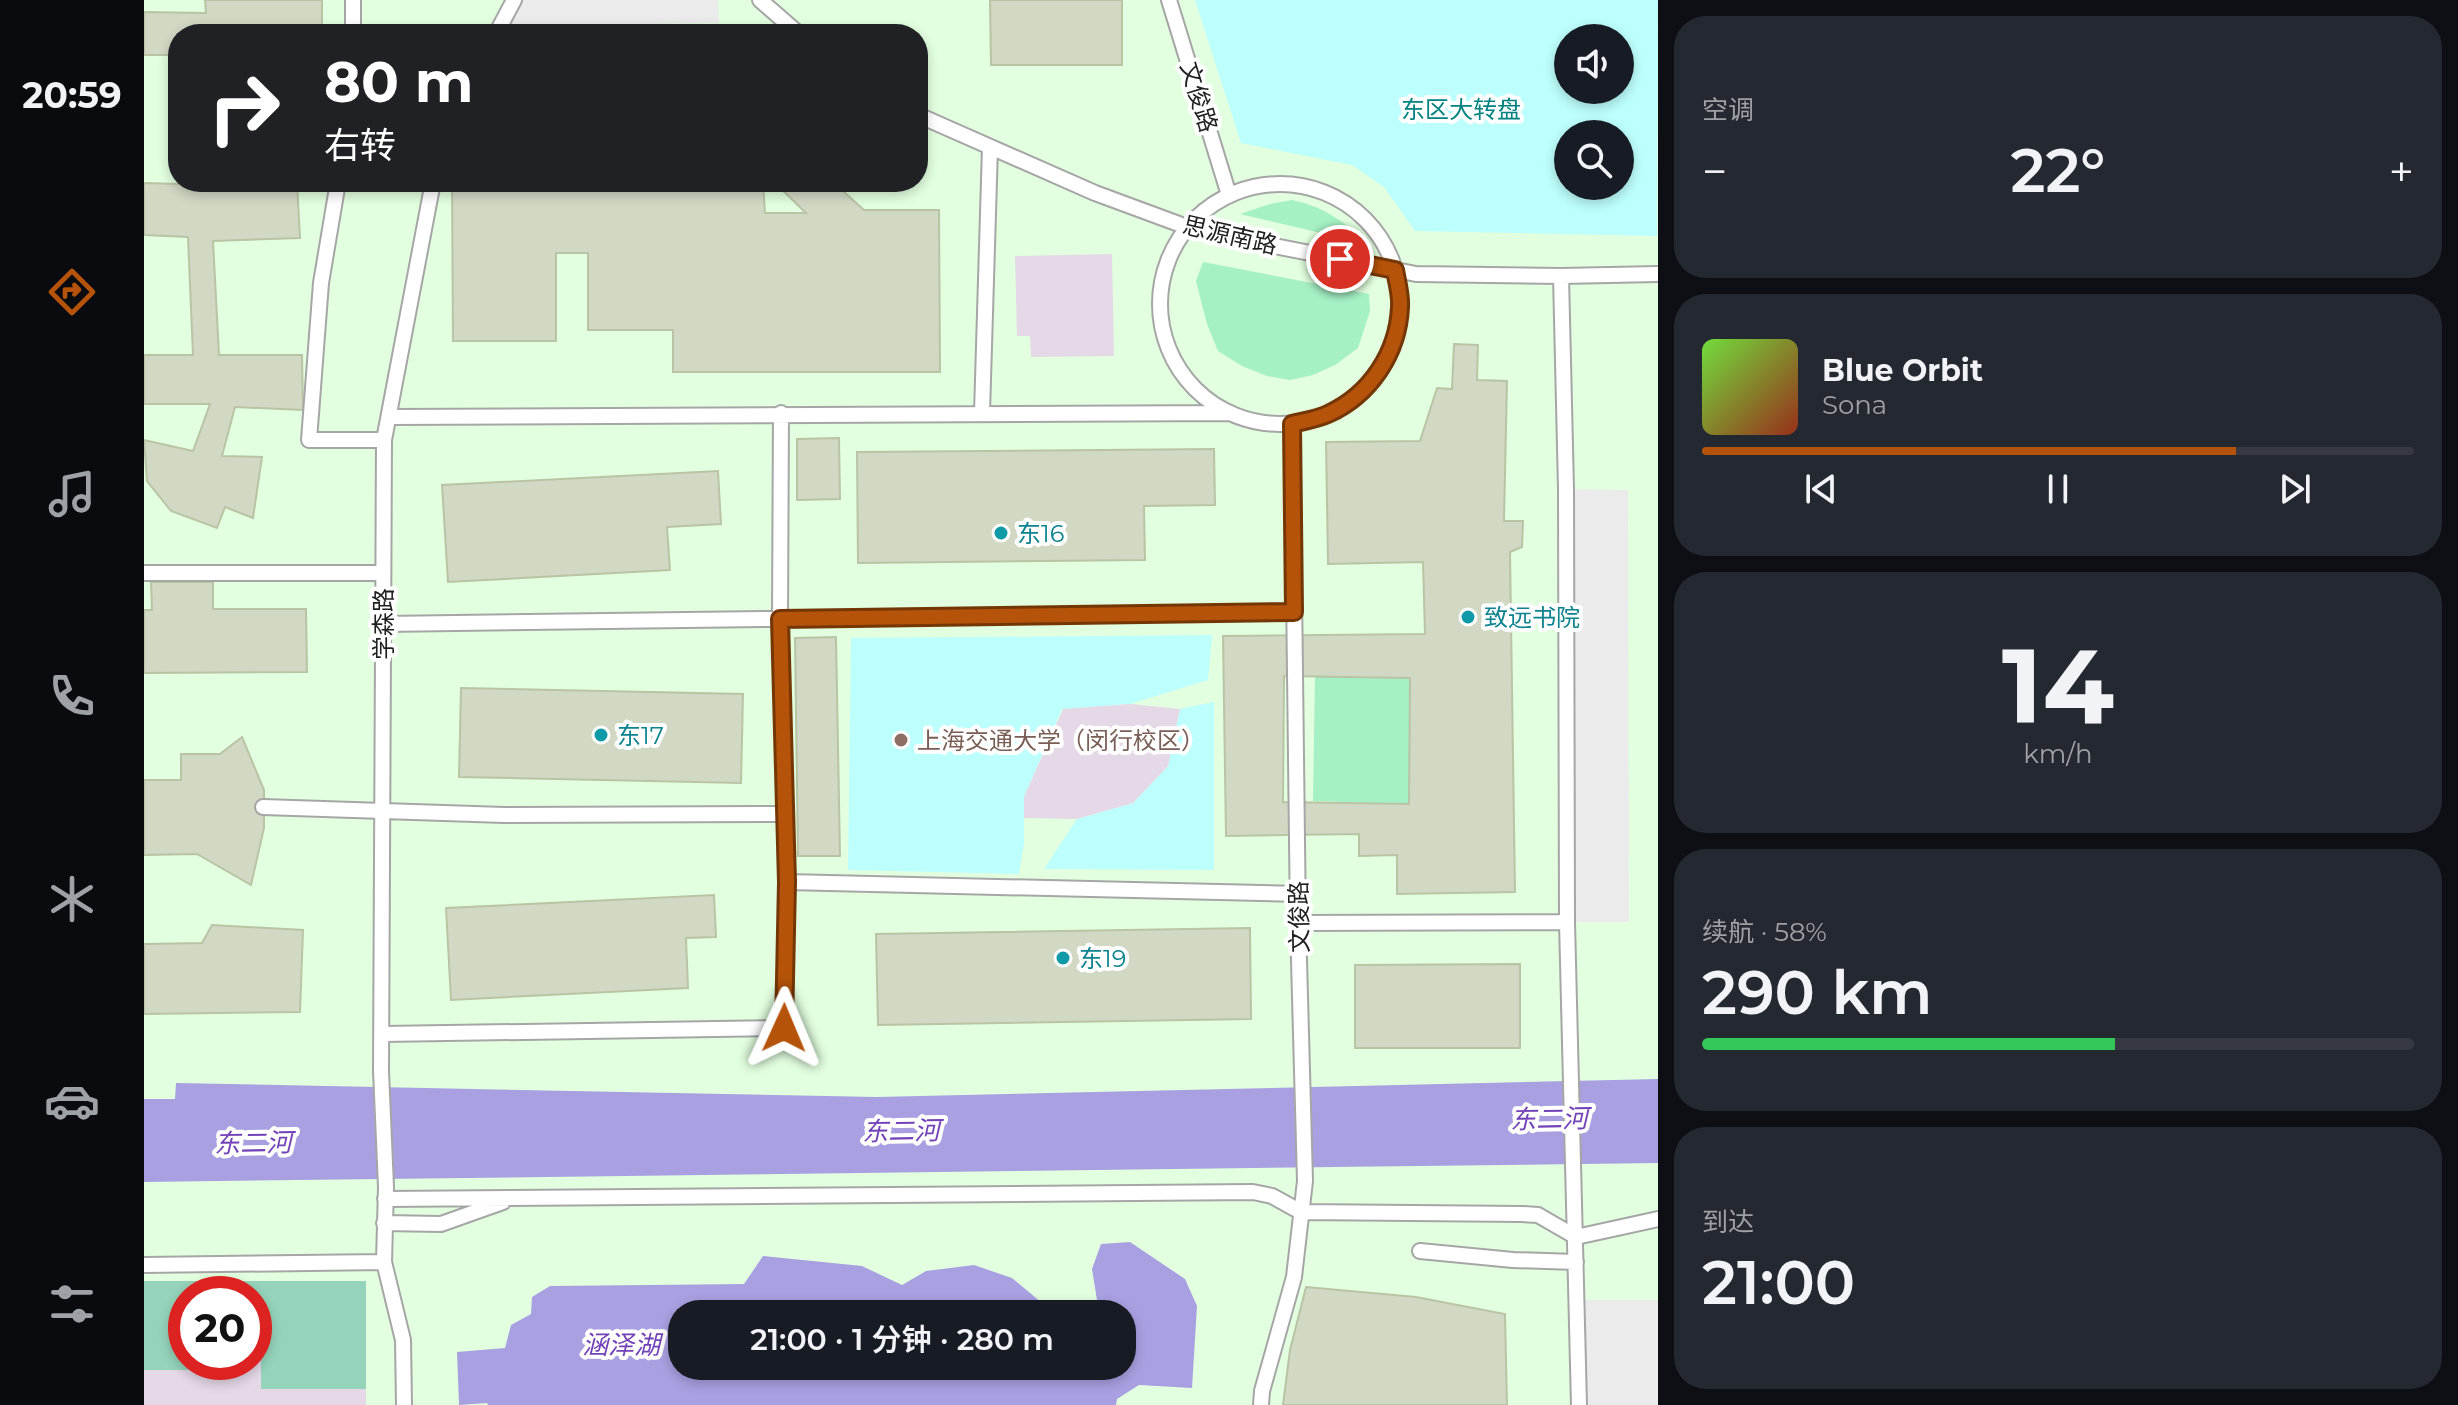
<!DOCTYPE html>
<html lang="zh">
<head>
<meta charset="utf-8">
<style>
	:root { --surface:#171b24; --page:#242831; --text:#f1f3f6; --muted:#9ea1a6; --line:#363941; --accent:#b45309 }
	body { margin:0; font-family:Montserrat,"Noto Sans SC",sans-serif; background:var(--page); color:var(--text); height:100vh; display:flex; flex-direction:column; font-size:30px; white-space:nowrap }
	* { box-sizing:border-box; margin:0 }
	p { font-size:26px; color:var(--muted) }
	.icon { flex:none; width:44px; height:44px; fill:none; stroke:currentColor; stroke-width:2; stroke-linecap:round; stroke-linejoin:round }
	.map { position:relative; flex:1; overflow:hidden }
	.drawer { display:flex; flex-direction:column; gap:16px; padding:16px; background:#0d0f14; width:800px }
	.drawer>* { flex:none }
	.top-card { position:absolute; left:24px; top:24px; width:760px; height:168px; border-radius:32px; box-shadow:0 4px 12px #0003; background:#202124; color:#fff; overflow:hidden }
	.fabs { position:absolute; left:1410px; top:24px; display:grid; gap:16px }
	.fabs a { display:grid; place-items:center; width:80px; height:80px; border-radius:50%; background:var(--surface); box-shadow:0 4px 12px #0003; font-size:40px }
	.speed { position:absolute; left:24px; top:1276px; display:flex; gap:16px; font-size:40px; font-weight:700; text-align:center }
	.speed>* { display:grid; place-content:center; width:104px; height:104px; border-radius:50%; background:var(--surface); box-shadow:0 4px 12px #0003; line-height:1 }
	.speed .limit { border:12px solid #d22; background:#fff; color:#111 }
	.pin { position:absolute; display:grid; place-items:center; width:68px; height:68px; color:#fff; margin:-34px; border:4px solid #fff; border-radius:50%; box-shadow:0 2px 8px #0007 }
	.me { position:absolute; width:88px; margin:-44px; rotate:1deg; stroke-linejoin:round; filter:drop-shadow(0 0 6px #0008) }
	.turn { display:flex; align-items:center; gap:28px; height:168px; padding:0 24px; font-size:36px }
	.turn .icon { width:104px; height:104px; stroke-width:2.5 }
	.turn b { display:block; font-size:56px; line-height:68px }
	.big { font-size:60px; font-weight:600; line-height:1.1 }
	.drawer .card { flex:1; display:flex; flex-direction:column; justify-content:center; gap:12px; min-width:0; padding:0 28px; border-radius:32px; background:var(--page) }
	.drawer .dial { align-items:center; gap:0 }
	.dial b { font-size:104px; line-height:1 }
	.song { display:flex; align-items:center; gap:24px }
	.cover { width:96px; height:96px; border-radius:12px; background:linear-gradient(135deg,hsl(100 70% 55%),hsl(10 70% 35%)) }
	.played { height:8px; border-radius:4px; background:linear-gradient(90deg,var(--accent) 75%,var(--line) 75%) }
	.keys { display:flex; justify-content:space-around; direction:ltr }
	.heat { display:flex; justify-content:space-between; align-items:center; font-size:44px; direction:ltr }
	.charge { height:12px; border-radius:6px; background:linear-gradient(90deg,#34c759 58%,var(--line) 0) }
	.trip { position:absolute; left:524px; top:1300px; width:468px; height:80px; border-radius:32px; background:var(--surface); box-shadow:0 4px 12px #0003; font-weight:600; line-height:80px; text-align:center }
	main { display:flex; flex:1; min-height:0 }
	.tab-bar { display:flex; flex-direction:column; width:144px; justify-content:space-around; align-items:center; background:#090b0e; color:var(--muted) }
	.tab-bar .icon { width:56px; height:56px }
	.tab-bar .current { color:var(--accent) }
	.tab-bar b { font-size:36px; color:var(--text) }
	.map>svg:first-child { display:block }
	.education { fill:#e2ffdf; fill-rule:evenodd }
	.grass { fill:#a5f0c4 }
	.forest { fill:#95d4bb }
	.park { fill:#bdfffd; fill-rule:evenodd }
	.parking { fill:#ebebeb }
	.plaza { fill:#e5d8e7 }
	.water { fill:#a9a0e2; fill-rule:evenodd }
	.building { fill:#d1d8c4; stroke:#b9c4a5; stroke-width:2; fill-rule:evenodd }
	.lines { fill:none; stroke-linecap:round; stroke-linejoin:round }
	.lane-casing { stroke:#a6a6a6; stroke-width:18 }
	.lane { stroke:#fff; stroke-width:14 }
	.route-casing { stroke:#753606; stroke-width:20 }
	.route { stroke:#b45309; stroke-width:14 }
	.culture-dot { fill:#0f9aa8; stroke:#fff; stroke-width:3 }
	.education-dot { fill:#8d6e63; stroke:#fff; stroke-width:3 }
	.labels { text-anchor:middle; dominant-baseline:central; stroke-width:8; stroke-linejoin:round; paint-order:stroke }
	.street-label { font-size:24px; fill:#1f1f1f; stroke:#fff }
	.park-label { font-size:24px; fill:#028381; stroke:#fff }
	.culture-label { font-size:24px; fill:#0d838f; stroke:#fff; text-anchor:start }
	.education-label { font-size:24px; fill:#785e54; stroke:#fff; text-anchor:start }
	.water-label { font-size:26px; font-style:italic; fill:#7242b8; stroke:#fff }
</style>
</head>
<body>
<main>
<nav class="tab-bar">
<b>20:59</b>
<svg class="icon current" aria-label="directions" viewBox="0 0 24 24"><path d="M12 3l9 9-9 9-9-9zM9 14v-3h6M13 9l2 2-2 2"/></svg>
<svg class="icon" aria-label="music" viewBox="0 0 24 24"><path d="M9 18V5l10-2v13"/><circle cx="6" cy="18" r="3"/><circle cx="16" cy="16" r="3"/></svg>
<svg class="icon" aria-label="phone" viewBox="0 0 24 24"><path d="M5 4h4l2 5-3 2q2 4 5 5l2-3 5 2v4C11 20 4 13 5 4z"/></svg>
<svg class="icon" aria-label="climate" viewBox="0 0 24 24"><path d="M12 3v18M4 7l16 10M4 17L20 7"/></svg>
<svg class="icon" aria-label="car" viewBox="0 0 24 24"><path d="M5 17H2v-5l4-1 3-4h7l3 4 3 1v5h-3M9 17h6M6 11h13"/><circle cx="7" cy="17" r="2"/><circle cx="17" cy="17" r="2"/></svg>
<svg class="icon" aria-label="filters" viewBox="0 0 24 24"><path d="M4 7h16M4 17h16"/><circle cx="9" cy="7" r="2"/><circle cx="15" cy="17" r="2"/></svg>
</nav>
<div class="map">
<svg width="1514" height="1405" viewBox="0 0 1514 1405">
	<rect width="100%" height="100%" fill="#eaf1e4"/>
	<path class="education" d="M0,0H1514V1405H0ZM34,34H774V182H34ZM1424,38H1476V90H1424ZM1424,134H1476V186H1424ZM42,1294H110V1362H42ZM538,1314H978V1366H538Z"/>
	<path class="grass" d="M1148,200C1175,206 1185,213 1207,228L1211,241L1096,214L1126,204Z
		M1059,262L1225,294L1226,311L1214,348L1191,365L1169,375L1146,380L1123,376L1098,366L1074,351L1063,324L1052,281Z
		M1171,676L1266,678L1265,804L1169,801Z"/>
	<path class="forest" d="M0,1281H222V1389H117V1313L110,1312V1294H42V1362H96V1370H0Z"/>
	<path class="park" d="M1051,0H1514L1513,236L1271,231L1240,187L1208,165L1097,143ZM1424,38H1476V90H1424ZM1424,134H1476V186H1424Z
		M1068,635L1064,680L986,704L918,709L880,797V843L875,874L704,870L707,638Z
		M1070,702V870L900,869L933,819L989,803L1024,766L1036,709Z"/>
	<path class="parking" d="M377,0H574L575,23L429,25L428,34H361Z
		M1422,489L1484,490L1485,922H1423Z
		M1433,1300H1514V1405H1435Z"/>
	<path class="plaza" d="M968,254L970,356L887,357L886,336H873L871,256Z
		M986,704L1036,709L1024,766L989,803L933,819L880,818V797L919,709Z
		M110,1312H117V1389H222V1405H0V1370H95L96,1362H110Z"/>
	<path class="water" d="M1514,1079V1163L0,1182V1099H31L32,1083L733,1097Z
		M986,1242L1041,1279L1053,1306L1048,1388L995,1385L973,1399L972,1405H344L343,1403L315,1405L313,1352L361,1348L367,1325L387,1314L388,1297L406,1286L600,1284L619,1256L718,1266L758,1285L782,1271L830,1265L868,1278L904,1308L935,1313L953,1300L948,1269L957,1244ZM538,1314H978V1366H538Z"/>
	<path class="building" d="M61,0H178V34H34V55H0V12L62,13Z
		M846,0H978V65H847Z
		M37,182H153L156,238L69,241L75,355H158L159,410L91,407L78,456L118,457L109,518L81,507L73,528L27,511L3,481L0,440L49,451L66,404H0V355H49L44,237L0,235V183L36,184Z
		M308,182H619L621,213H662L630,182H689L720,210H795L796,372H529V330H444V253H412V341H309Z
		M1310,344L1334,345L1333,380L1363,381L1360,521H1379L1378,547L1366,552L1371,892L1253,894V855L1215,856V834L1082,836L1079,636L1281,634L1279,562L1184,564L1182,442L1276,441L1293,388L1308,389ZM1140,676L1266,678L1265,804L1139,802Z
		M695,438L696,499L653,500V439Z
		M1070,449L1071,505L1000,506L1001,560L714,563L713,452Z
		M574,471L577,524L523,527L526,570L304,582L298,485Z
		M7,582H69V609H162L163,672L0,673V610H8Z
		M692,637L696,856H654L651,638Z
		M317,688L599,694L597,783L315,777Z
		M98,737L120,790V828L107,885L53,854L0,855V780H37V754H76Z
		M570,895L572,937L542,938L544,988L307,1000L302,908Z
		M68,925L159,930L156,1012L0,1014V944L58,943Z
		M1106,928L1107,1019L734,1025L732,934Z
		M1376,964V1048H1211V965Z
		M1162,1287L1272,1297L1361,1314L1363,1405H1139L1146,1350Z"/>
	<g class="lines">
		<g class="lane-casing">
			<path id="lane" d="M616,0L655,34
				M1025,0L1085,195
				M209,34V0
				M352,34L370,0
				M774,115L951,193L1043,227L1085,237L1272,274L1417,276L1514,274
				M194,182L177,283L165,440H240
				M1016 304a120 120 0 1 1 240 0a120 120 0 1 1-240 0Z
				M838,413L846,147
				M245,417L1086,413
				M0,573H239
				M239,624L1150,612
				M119,807L360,815L641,814
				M643,882L1155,894
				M1423,922L1435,1405
				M1154,923L1423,922L1422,489L1417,276
				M239,1034L640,1028L643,882L636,619L637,413
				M241,1199L1109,1192L1128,1196L1157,1212L1378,1214L1394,1215L1432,1237L1514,1219
				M240,1223L297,1224L359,1202
				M1276,1251L1369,1260L1432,1262
				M0,1265L240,1262
				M260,1405L259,1340L240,1262L242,1187L237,1071L240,440L289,182
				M1117,1405L1118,1391L1150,1277L1161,1181L1154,923L1148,424"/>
		</g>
		<use href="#lane" class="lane"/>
	</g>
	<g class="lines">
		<g class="route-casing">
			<path id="route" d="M640,1028L643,882L636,619L1150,612L1148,424C1160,421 1173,419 1184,414C1226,395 1254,353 1256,307C1257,295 1253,282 1251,270L1196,259"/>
		</g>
		<use href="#route" class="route"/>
	</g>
	<g class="culture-dot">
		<circle cx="857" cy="533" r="8"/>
		<circle cx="1324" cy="617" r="8"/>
		<circle cx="457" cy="735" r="8"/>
		<circle cx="919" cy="958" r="8"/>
	</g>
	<circle class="education-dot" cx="757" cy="740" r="8"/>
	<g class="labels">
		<g class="street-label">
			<text transform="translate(1055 97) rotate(73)">文俊路</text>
			<text transform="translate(1086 235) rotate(13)">思源南路</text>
			<text transform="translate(239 624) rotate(-90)">学森路</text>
			<text transform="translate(1155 917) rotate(-91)">文俊路</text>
		</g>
		<g class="park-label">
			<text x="1317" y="109">东区大转盘</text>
		</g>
		<g class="culture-label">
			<text x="873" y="533">东16</text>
			<text x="1340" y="617">致远书院</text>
			<text x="473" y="735">东17</text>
			<text x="935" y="958">东19</text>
		</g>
		<g class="education-label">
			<text x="773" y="740">上海交通大学（闵行校区）</text>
		</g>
		<g class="water-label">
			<text transform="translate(1405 1119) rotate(-1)">东二河</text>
			<text transform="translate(757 1131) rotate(-1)">东二河</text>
			<text transform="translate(109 1143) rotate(-1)">东二河</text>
			<text x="477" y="1345">涵泽湖</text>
		</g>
	</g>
</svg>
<div class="fabs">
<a><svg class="icon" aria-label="sound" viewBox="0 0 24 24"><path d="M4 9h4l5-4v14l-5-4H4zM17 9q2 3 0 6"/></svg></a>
<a><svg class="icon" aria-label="search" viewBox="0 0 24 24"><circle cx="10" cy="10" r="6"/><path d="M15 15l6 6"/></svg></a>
</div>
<div class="speed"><div class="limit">20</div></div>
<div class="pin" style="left:1196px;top:259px;background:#d93025"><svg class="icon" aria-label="arrive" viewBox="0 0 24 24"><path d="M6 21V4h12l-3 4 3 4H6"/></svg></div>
<svg class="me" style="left:640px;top:1028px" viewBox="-20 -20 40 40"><path d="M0-17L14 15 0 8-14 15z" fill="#b45309" stroke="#fff" stroke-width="4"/></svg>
<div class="trip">21:00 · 1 分钟 · 280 m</div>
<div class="top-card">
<div class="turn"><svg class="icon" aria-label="right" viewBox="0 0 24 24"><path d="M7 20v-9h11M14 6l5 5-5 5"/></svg><div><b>80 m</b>右转</div></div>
</div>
</div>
<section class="drawer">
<div class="card"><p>空调</p>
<div class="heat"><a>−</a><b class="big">22°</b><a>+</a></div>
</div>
<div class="card">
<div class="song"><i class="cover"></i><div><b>Blue Orbit</b><p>Sona</p></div></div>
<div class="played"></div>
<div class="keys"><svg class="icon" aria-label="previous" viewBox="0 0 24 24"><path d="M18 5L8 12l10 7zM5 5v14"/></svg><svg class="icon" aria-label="pause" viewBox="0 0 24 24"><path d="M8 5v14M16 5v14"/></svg><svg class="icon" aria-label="next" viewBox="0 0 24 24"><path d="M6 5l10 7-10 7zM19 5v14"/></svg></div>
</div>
<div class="card dial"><b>14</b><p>km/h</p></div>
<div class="card"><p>续航 · 58%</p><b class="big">290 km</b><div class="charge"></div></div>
<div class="card"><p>到达</p><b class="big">21:00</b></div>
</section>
</main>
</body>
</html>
